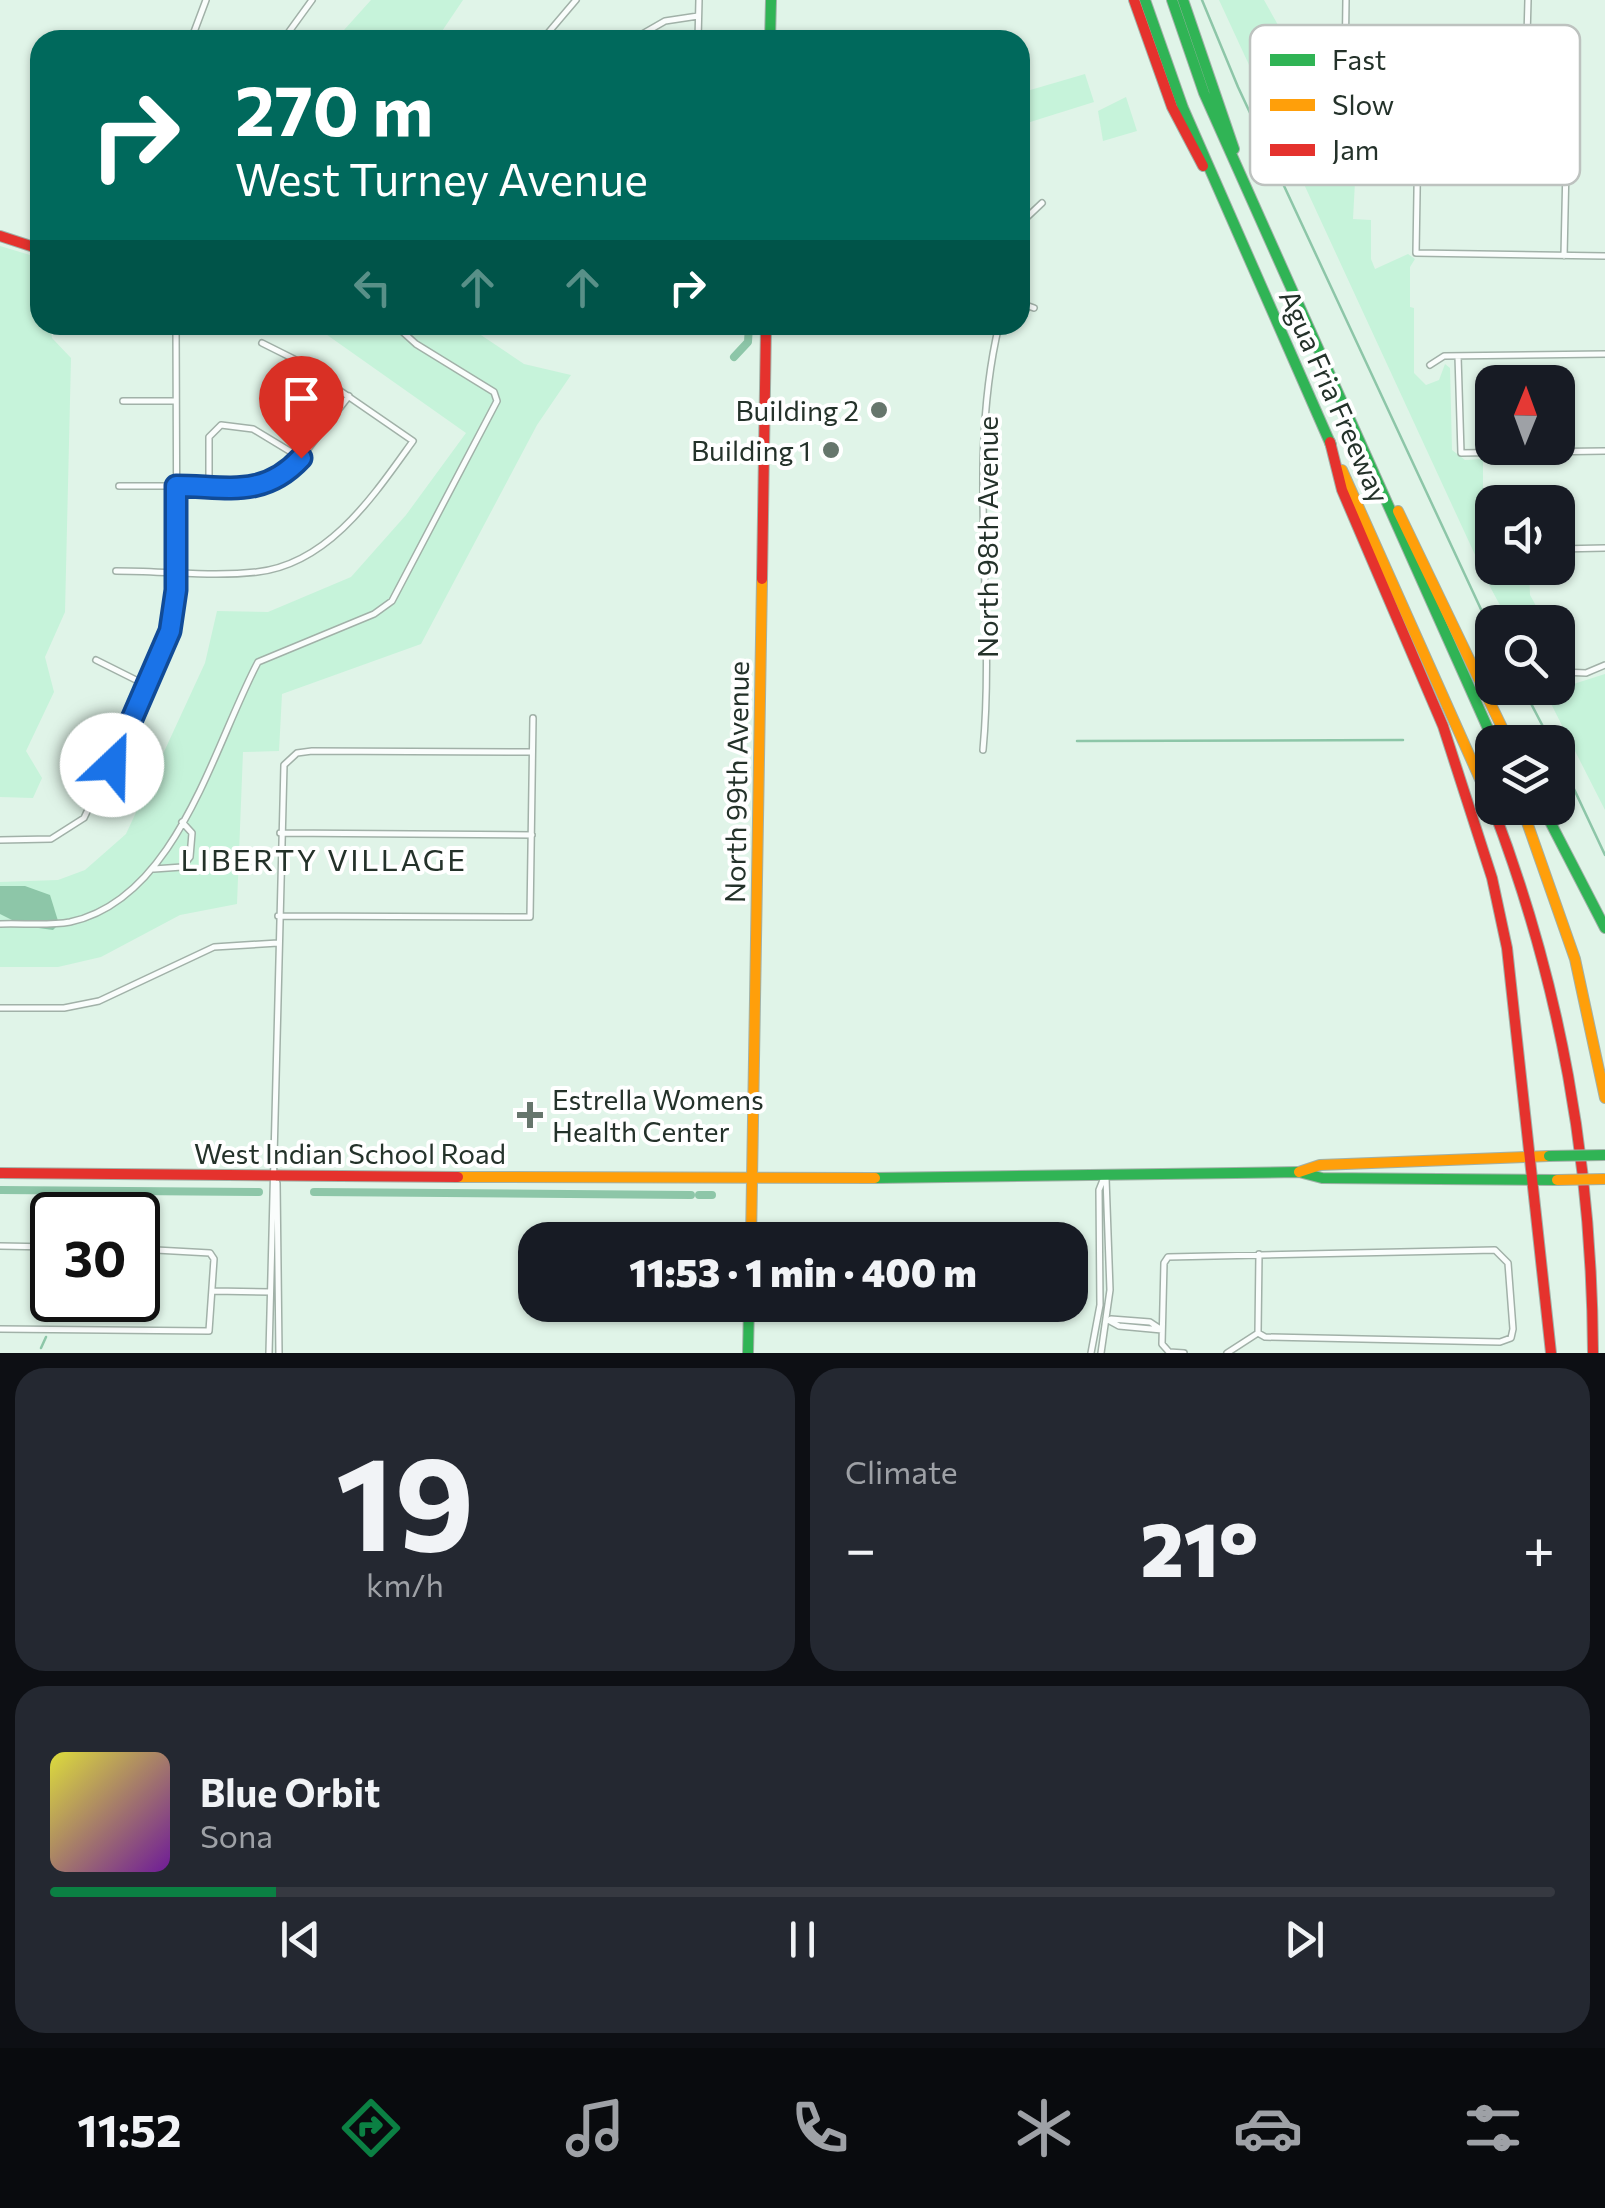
<!DOCTYPE html>
<html lang="en">
<head>
<meta charset="utf-8">
<style>
	:root { --surface:#171b24; --page:#242831; --text:#f1f3f6; --muted:#9ea1a6; --line:#363941; --accent:#0b8043 }
	body { margin:0; font-family:Commissioner,sans-serif; background:var(--page); color:var(--text); height:100vh; display:flex; flex-direction:column; font-size:38px; white-space:nowrap }
	* { box-sizing:border-box; margin:0 }
	p { font-size:32px; color:var(--muted) }
	.icon { flex:none; width:55px; height:55px; fill:none; stroke:currentColor; stroke-width:2; stroke-linecap:round; stroke-linejoin:round }
	.map { position:relative; height:1353px; overflow:hidden }
	.details { display:flex; flex-direction:column; gap:15px; padding:15px; background:#0d0f14; flex:1 }
	.details>* { flex:none }
	.banner { position:absolute; left:30px; top:30px; width:1000px; height:305px; border-radius:30px; box-shadow:0 2px 8px #0004; background:#00695c; color:#fff; overflow:hidden }
	.needle { width:65px; rotate:1deg }
	.buttons { position:absolute; left:1475px; top:365px; display:grid; gap:20px }
	.buttons a { display:grid; place-items:center; width:100px; height:100px; border-radius:20px; background:var(--surface); box-shadow:0 2px 8px #0004; font-size:50px }
	.speed { position:absolute; left:30px; top:1192px; display:flex; gap:20px; font-size:50px; font-weight:700; text-align:center }
	.speed>* { display:grid; place-content:center; width:130px; height:130px; border-radius:50%; background:var(--surface); box-shadow:0 2px 8px #0004; line-height:1 }
	.speed .limit { border:5px solid #111; border-radius:15px; background:#fff; color:#111 }
	.pin { position:absolute; display:grid; place-items:center; width:85px; height:85px; color:#fff; margin:-102px -42px; border-radius:50% 50% 50% 0; rotate:-45deg; box-shadow:0 0 10px #0007 }
	.pin .icon { rotate:45deg }
	.me { position:absolute; width:110px; margin:-55px; rotate:24deg; stroke-linejoin:round; filter:drop-shadow(0 0 8px #0008) }
	.turn { display:flex; align-items:center; gap:35px; height:210px; padding:0 40px; font-size:45px }
	.turn .icon { width:130px; height:130px; stroke-width:2.5 }
	.turn b { display:block; font-size:70px; line-height:85px }
	.lanes { display:flex; align-items:center; height:95px; padding:0 40px; background:#0003; justify-content:center; gap:50px; direction:ltr }
	.lanes .off { opacity:.35 }
	.big { font-size:75px; font-weight:800; line-height:1.1 }
	.details .tile { flex:1; display:flex; flex-direction:column; justify-content:center; gap:15px; min-width:0; padding:0 35px; border-radius:30px; background:var(--page) }
	.details .dial { align-items:center; gap:0 }
	.dial b { font-size:130px; line-height:1 }
	.song { display:flex; align-items:center; gap:30px }
	.cover { width:120px; height:120px; border-radius:15px; background:linear-gradient(135deg,hsl(60 70% 55%),hsl(280 70% 35%)) }
	.played { height:10px; border-radius:5px; background:linear-gradient(90deg,var(--accent) 15%,var(--line) 15%) }
	.keys { display:flex; justify-content:space-around; direction:ltr }
	.heat { display:flex; justify-content:space-between; align-items:center; font-size:55px; direction:ltr }
	.details .tiles { flex:1; display:grid; gap:15px; grid-template-columns:1fr 1fr }
	.tile:last-child { grid-column:span 2 }
	.trip { position:absolute; left:518px; top:1222px; width:570px; height:100px; border-radius:30px; background:var(--surface); box-shadow:0 2px 8px #0004; font-weight:800; line-height:100px; text-align:center }
	.menu { display:flex; height:160px; justify-content:space-around; align-items:center; background:#090b0e; color:var(--muted) }
	.menu .icon { width:70px; height:70px }
	.menu .current { color:var(--accent) }
	.menu b { font-size:45px; color:var(--text) }
	.map>svg:first-child { display:block }
	.green { fill:#c6f3da }
	.water { fill:#8dc6a8 }
	.lines { fill:none; stroke-linecap:round; stroke-linejoin:round }
	.stream { stroke:#8dc6a8; stroke-width:2.5 }
	.canal { stroke:#8dc6a8; stroke-width:8 }
	.street-casing { stroke:#a1b1a8; stroke-width:8 }
	.fast-casing { stroke:#a1b1a8; stroke-width:12 }
	.slow-casing { stroke:#a1b1a8; stroke-width:12 }
	.jam-casing { stroke:#a1b1a8; stroke-width:12 }
	.street { stroke:#fafdfc; stroke-width:5 }
	.fast { stroke:#30b455; stroke-width:10 }
	.slow { stroke:#ff9f0a; stroke-width:10 }
	.jam { stroke:#e5322d; stroke-width:10 }
	.fast-bridge-casing { stroke:#a1b1a8; stroke-width:12; stroke-linecap:butt }
	.slow-bridge-casing { stroke:#a1b1a8; stroke-width:12; stroke-linecap:butt }
	.fast-bridge { stroke:#30b455; stroke-width:10 }
	.slow-bridge { stroke:#ff9f0a; stroke-width:10 }
	.route-casing { stroke:#114b97; stroke-width:25 }
	.route { stroke:#1a73e8; stroke-width:18 }
	.poi-dot { fill:#66766c; stroke:#fff; stroke-width:4 }
	.labels { text-anchor:middle; dominant-baseline:central; stroke-width:8; stroke-linejoin:round; paint-order:stroke }
	.street-label { font-size:28px; fill:#24322a; stroke:#fff }
	.poi-label { font-size:28px; fill:#24322a; stroke:#fff; text-anchor:end }
	.neighbourhood-label { font-size:30px; letter-spacing:2.5px; fill:#24322a; stroke:#fff }
	.key { fill:#fff; stroke:#bdc2bf; stroke-width:2.5 }
	.key-label { font-size:28px; fill:#24322a }
</style>
</head>
<body>
<div class="map">
<svg width="1605" height="1353" viewBox="0 0 1605 1353">
	<rect width="100%" height="100%" fill="#e0f4e8"/>
	<path class="green" d="M371,0H463L436,40H335Z
		M1219,0H1264L1278,25L1282,61L1294,70V88L1311,94L1318,132L1348,161V174L1355,182L1353,219L1371,220V259L1375,269L1408,254L1415,259L1410,267V307L1414,308V373L1426,385L1439,380L1445,364L1450,368L1452,450L1465,460L1483,459V500H1510L1492,502V568L1512,574L1529,568L1530,595L1545,622H1509L1488,583Z
		M1085,74L1094,102L1027,123L1020,93Z
		M1126,97L1137,131L1103,141L1098,111Z
		M0,246L40,258V325H50L52,338L71,358L65,612L45,657L54,692L26,751L42,778L33,798L0,797Z
		M313,325H466L524,364L571,375L537,425L421,644L282,694L279,751L243,752L237,904L180,915L101,957L58,967H0V882L58,880L85,870L126,834L205,663L217,611L268,612L351,577L406,515L466,433Z
		M1605,674V810L1543,688L1564,687Z"/>
	<path class="water" d="M0,886H25L50,895L59,924L53,930L24,926L0,914Z"/>
	<g class="lines">
		<path class="stream" d="M1202,0L1238,87L1492,633
			M1523,688L1551,742
			M1077,741L1403,740
			M1558,755L1605,855
			M326,1161L332,1157
			M383,1161V1156
			M47,1321L55,1305
			M41,1348L46,1337"/>
		<path class="canal" d="M734,357L748,342L749,325
			M0,1190L259,1192
			M314,1192L691,1195
			M699,1195H712"/>
		<g class="street-casing">
			<path id="street" d="M191,40L206,0
				M283,40L312,0
				M542,40L576,0
				M632,40L665,21L698,16
				M698,40L699,0
				M1345,71L1346,0
				M1419,73L1416,253L1605,256
				M1526,74L1528,0
				M1306,78L1321,72L1345,71L1568,76L1564,256
				M1362,168L1377,160L1566,163
				M1020,237L1024,220L1042,203
				M1020,303L1034,308
				M1458,356L1461,453L1605,451
				M1430,365L1444,356L1605,354
				M123,401H176
				M119,486H209L238,491L265,486L301,458L349,396
				M209,486V437L221,425L253,429L301,458
				M1558,549L1605,548
				M116,571C162,571 212,577 257,572C329,564 374,495 413,441L294,359L262,343
				M96,660L148,686
				M1562,672L1586,673L1605,665
				M76,748L112,765
				M983,750C996,609 966,463 999,325
				M280,833L532,835
				M0,840L51,839L84,818L166,644L177,590L176,325
				M154,869L182,867L190,857L192,833L182,822
				M278,916L530,917L533,718
				M0,924C22,923 48,926 70,922C177,899 213,747 258,662L374,614L392,601L497,401L494,392L416,344L395,325
				M0,1008H64L99,1001L214,947L278,943
				M277,1183L279,1353
				M0,1246L52,1247
				M213,1291L270,1292
				M1111,1319L1150,1322L1162,1330
				M1108,1320L1119,1326L1162,1330
				M0,1329L209,1331L214,1259L210,1253L138,1249
				M1258,1333L1259,1254
				M269,1353L284,765L297,753L312,751L532,752
				M1091,1353L1100,1305L1099,1190L1105,1175
				M1101,1353L1110,1290L1106,1178
				M1184,1353L1169,1352L1162,1344L1164,1263L1168,1257L1495,1250L1508,1263L1513,1329L1511,1338L1500,1342L1265,1337L1258,1333L1227,1353"/>
		</g>
		<g class="fast-casing">
			<path id="fast" d="M1145,0L1183,108L1331,445
				M1172,0L1204,93L1494,742
				M1183,0L1234,149
				M770,40L771,0
				M1543,808L1605,928
				M875,1178L1299,1172L1322,1178L1557,1180
				M748,1353L749,1305"/>
		</g>
		<g class="slow-casing">
			<path id="slow" d="M1342,470L1492,806
				M1398,511L1509,742
				M1522,808L1575,959L1605,1098
				M1299,1172L1320,1165L1549,1156
				M458,1177L875,1178
				M751,1240L762,579"/>
		</g>
		<g class="jam-casing">
			<path id="jam" d="M1134,0L1172,107L1203,166
				M0,236L40,249
				M1330,442L1342,490L1443,726L1492,878L1507,948L1551,1353
				M762,579L766,325
				M1493,808C1561,986 1592,1163 1593,1353
				M0,1173L458,1177"/>
		</g>
		<use href="#street" class="street"/>
		<use href="#fast" class="fast"/>
		<use href="#slow" class="slow"/>
		<use href="#jam" class="jam"/>
		<g class="fast-bridge-casing">
			<path id="fast-bridge" d="M1549,1156L1605,1155"/>
		</g>
		<g class="slow-bridge-casing">
			<path id="slow-bridge" d="M1557,1180L1605,1179"/>
		</g>
		<use href="#fast-bridge" class="fast-bridge"/>
		<use href="#slow-bridge" class="slow-bridge"/>
	</g>
	<g class="lines">
		<g class="route-casing">
			<path id="route" d="M112,765L170,631L176,590V486C226,486 263,499 301,458"/>
		</g>
		<use href="#route" class="route"/>
	</g>
	<g class="poi-dot">
		<circle cx="879" cy="410" r="10"/>
		<circle cx="831" cy="450" r="10"/>
		<path d="M525 1100h10v10h10v10h-10v10h-10v-10h-10v-10h10z"/>
	</g>
	<g class="labels">
		<g class="street-label">
			<text transform="translate(1335 396) rotate(66)">Agua Fria Freeway</text>
			<text transform="translate(987 537) rotate(-90)">North 98th Avenue</text>
			<text transform="translate(736 782) rotate(-89)">North 99th Avenue</text>
			<text x="350" y="1153">West Indian School Road</text>
		</g>
		<g class="poi-label">
			<text x="859" y="410">Building 2</text>
			<text x="811" y="450">Building 1</text>
			<text x="552" y="1099" text-anchor="start">Estrella Womens<tspan x="552" dy="32">Health Center</tspan></text>
		</g>
		<g class="neighbourhood-label">
			<text x="324" y="858">LIBERTY VILLAGE</text>
		</g>
	</g>
	<rect x="1250" y="25" width="330" height="160" rx="15" class="key"/>
	<rect x="1270" y="54" width="45" height="12" fill="#30b455"/>
	<rect x="1270" y="99" width="45" height="12" fill="#ff9f0a"/>
	<rect x="1270" y="144" width="45" height="12" fill="#e5322d"/>
	<g class="key-label">
		<text x="1332" y="70">Fast</text>
		<text x="1332" y="115">Slow</text>
		<text x="1332" y="160">Jam</text>
	</g>
</svg>
<div class="buttons">
<a><svg class="needle" viewBox="-14 -14 28 28"><path d="M0-13l5 13h-10z" fill="#e53935"/><path d="M0 13l5-13h-10z" fill="#9ea1a6"/></svg></a>
<a><svg class="icon" aria-label="sound" viewBox="0 0 24 24"><path d="M4 9h4l5-4v14l-5-4H4zM17 9q2 3 0 6"/></svg></a>
<a><svg class="icon" aria-label="search" viewBox="0 0 24 24"><circle cx="10" cy="10" r="6"/><path d="M15 15l6 6"/></svg></a>
<a><svg class="icon" aria-label="layers" viewBox="0 0 24 24"><path d="M12 4l9 5-9 5-9-5zM3 14l9 5 9-5"/></svg></a>
</div>
<div class="speed"><div class="limit">30</div></div>
<div class="pin" style="left:301px;top:458px;background:#d93025"><svg class="icon" aria-label="arrive" viewBox="0 0 24 24"><path d="M6 21V4h12l-3 4 3 4H6"/></svg></div>
<svg class="me" style="left:112px;top:765px" viewBox="-20 -20 40 40"><circle r="19" fill="#fff"/><path d="M0-13L10 11 0 6-10 11z" fill="#1a73e8"/></svg>
<div class="trip">11:53 · 1 min · 400 m</div>
<div class="banner">
<div class="turn"><svg class="icon" aria-label="right" viewBox="0 0 24 24"><path d="M7 20v-9h11M14 6l5 5-5 5"/></svg><div><b>270 m</b>West Turney Avenue</div></div>
<div class="lanes"><svg class="icon off" aria-label="left" viewBox="0 0 24 24"><path d="M17 20v-9H6M10 6l-5 5 5 5"/></svg><svg class="icon off" aria-label="ahead" viewBox="0 0 24 24"><path d="M12 20V5M6 11l6-6 6 6"/></svg><svg class="icon off" aria-label="ahead" viewBox="0 0 24 24"><path d="M12 20V5M6 11l6-6 6 6"/></svg><svg class="icon" aria-label="right" viewBox="0 0 24 24"><path d="M7 20v-9h11M14 6l5 5-5 5"/></svg></div>
</div>
</div>
<section class="details">
<div class="tiles">
<div class="tile dial"><b>19</b><p>km/h</p></div>
<div class="tile"><p>Climate</p>
<div class="heat"><a>−</a><b class="big">21°</b><a>+</a></div>
</div>
<div class="tile">
<div class="song"><i class="cover"></i><div><b>Blue Orbit</b><p>Sona</p></div></div>
<div class="played"></div>
<div class="keys"><svg class="icon" aria-label="previous" viewBox="0 0 24 24"><path d="M18 5L8 12l10 7zM5 5v14"/></svg><svg class="icon" aria-label="pause" viewBox="0 0 24 24"><path d="M8 5v14M16 5v14"/></svg><svg class="icon" aria-label="next" viewBox="0 0 24 24"><path d="M6 5l10 7-10 7zM19 5v14"/></svg></div>
</div>
</div>
</section>
<nav class="menu">
<b>11:52</b>
<svg class="icon current" aria-label="directions" viewBox="0 0 24 24"><path d="M12 3l9 9-9 9-9-9zM9 14v-3h6M13 9l2 2-2 2"/></svg>
<svg class="icon" aria-label="music" viewBox="0 0 24 24"><path d="M9 18V5l10-2v13"/><circle cx="6" cy="18" r="3"/><circle cx="16" cy="16" r="3"/></svg>
<svg class="icon" aria-label="phone" viewBox="0 0 24 24"><path d="M5 4h4l2 5-3 2q2 4 5 5l2-3 5 2v4C11 20 4 13 5 4z"/></svg>
<svg class="icon" aria-label="climate" viewBox="0 0 24 24"><path d="M12 3v18M4 7l16 10M4 17L20 7"/></svg>
<svg class="icon" aria-label="car" viewBox="0 0 24 24"><path d="M5 17H2v-5l4-1 3-4h7l3 4 3 1v5h-3M9 17h6M6 11h13"/><circle cx="7" cy="17" r="2"/><circle cx="17" cy="17" r="2"/></svg>
<svg class="icon" aria-label="filters" viewBox="0 0 24 24"><path d="M4 7h16M4 17h16"/><circle cx="9" cy="7" r="2"/><circle cx="15" cy="17" r="2"/></svg>
</nav>
</body>
</html>
